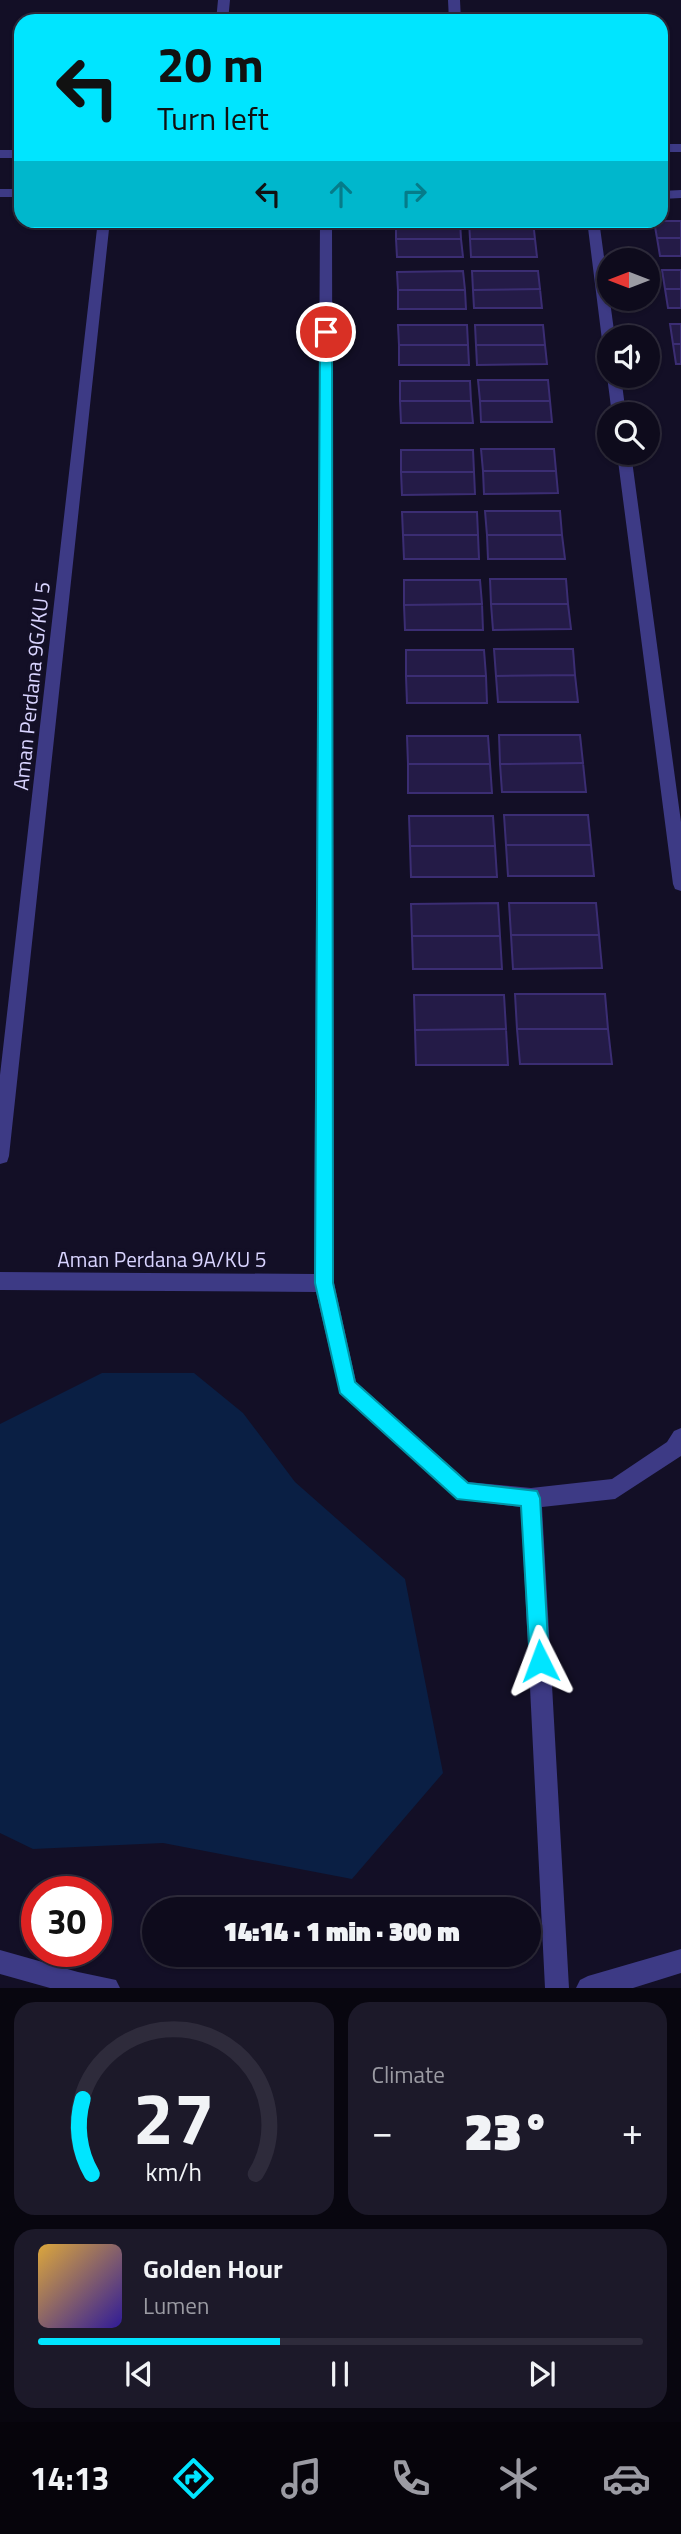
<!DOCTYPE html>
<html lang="en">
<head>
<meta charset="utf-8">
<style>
	:root { --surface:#0e0b1c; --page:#1c1929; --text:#f1f3f6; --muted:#9b9ba3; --line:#2e2b3b; --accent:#00e5ff }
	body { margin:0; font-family:"Titillium Web",sans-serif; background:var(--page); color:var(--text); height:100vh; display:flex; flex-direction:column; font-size:26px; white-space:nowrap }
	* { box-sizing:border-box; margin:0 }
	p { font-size:23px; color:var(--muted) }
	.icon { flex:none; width:38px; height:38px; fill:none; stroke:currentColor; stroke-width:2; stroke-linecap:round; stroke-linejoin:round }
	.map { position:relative; height:1988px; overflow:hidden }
	.panel { display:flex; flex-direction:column; gap:14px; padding:14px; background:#08060f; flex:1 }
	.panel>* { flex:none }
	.guide { position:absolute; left:14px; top:14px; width:654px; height:214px; border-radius:21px; box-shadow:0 2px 5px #0004,0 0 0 2px var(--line); background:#00e5ff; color:#111; overflow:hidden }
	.needle { width:46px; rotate:270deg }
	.buttons { position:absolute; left:597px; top:248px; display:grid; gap:14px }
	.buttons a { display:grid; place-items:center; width:63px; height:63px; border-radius:50%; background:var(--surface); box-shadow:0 2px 5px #0004,0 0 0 2px var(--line); font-size:35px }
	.speed { position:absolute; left:21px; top:1876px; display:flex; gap:14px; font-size:35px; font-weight:700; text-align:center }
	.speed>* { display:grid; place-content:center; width:91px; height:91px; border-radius:50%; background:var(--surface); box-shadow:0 2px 5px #0004,0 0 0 2px var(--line); line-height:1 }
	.speed .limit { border:10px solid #d22; background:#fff; color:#111 }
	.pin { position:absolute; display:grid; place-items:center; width:60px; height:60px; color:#fff; margin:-30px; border:4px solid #fff; border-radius:50%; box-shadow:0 2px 7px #0007 }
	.me { position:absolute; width:77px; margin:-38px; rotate:357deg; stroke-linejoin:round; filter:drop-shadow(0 0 5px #0008) }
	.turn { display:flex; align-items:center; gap:24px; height:147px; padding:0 28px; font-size:32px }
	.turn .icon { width:91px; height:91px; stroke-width:2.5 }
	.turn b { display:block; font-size:49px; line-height:60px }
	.lanes { display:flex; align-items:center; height:66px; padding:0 28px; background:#0003; justify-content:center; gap:35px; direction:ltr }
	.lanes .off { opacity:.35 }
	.big { font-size:52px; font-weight:800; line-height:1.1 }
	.panel .card { flex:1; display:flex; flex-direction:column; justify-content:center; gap:10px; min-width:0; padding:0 24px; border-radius:21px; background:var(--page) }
	.panel .dial { align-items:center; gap:0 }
	.dial svg { height:182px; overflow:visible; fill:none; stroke:var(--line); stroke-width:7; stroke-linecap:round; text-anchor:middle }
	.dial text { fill:var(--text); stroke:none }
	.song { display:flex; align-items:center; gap:21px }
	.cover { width:84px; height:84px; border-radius:10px; background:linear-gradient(135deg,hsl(40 70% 55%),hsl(250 70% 35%)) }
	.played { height:7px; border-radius:4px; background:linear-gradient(90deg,var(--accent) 40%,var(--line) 40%) }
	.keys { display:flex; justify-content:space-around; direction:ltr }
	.heat { display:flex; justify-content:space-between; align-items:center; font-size:38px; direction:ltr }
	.panel .tiles { flex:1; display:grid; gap:14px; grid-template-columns:1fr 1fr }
	.card:last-child { grid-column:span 2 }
	.trip { position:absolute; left:142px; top:1897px; width:399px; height:70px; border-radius:35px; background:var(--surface); box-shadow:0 2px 5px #0004,0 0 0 2px var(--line); font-weight:800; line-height:70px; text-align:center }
	.dock { display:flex; height:112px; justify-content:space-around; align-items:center; background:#06040b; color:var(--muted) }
	.dock .icon { width:49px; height:49px }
	.dock .on { color:var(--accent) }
	.dock b { font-size:32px; color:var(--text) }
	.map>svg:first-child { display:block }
	.water { fill:#0a1f44 }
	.building { fill:#241b47; stroke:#3b2d73; stroke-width:2 }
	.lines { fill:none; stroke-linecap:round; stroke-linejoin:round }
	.minor { fill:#3d3a85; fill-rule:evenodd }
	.route { fill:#00e5ff; stroke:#0095a6; stroke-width:2 }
	.labels { text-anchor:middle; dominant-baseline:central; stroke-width:7; stroke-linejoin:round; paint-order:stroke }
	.street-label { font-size:21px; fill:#d9d4ff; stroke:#130f26 }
</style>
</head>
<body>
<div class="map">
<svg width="681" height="1988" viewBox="0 0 681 1988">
	<rect width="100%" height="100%" fill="#130f26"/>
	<path class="water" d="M102,1373H194L243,1413L295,1482L405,1579L443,1773L352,1879L163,1843L33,1849L0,1833V1424Z"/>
	<path class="building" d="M396,221H460L461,239H396Z
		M469,221H533L535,239H470Z
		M654,221H681V238H657Z
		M657,238H681V256H660Z
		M396,239H461L463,257H397Z
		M470,239H535L537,257H471Z
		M662,270H681V289H665Z
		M463,271L465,290H398L397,272Z
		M472,271H538L540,289L473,290Z
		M540,289L542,308H474L473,290Z
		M665,289H681V308H668Z
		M398,290H465L466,309H398Z
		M670,324H681V344H673Z
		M398,325H467L468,345H399Z
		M475,325H543L545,345H476Z
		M673,344H681V364H676Z
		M399,345H468L469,365H399Z
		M476,345H545L547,364L477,365Z
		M478,380H548L550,401H480Z
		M400,381H470L471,401H400Z
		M400,401H471L473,423H401Z
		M480,401H550L552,422H481Z
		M481,449H554L556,471H483Z
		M401,450H473L474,472H401Z
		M483,471H556L558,493L484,494Z
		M401,472H474L475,494L402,495Z
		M485,511H560L562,535H487Z
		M402,512H477L478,535H403Z
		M403,535H478L479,559H404Z
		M487,535H562L565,559H488Z
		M490,579H566L568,604H491Z
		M404,580H480L482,604L404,605Z
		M482,604L483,630H405L404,605Z
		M491,604H568L571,629L493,630Z
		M494,649H573L575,675L496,676Z
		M406,650H484L486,676H406Z
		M575,675L578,702H498L496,676Z
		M406,676H486L487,703H407Z
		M499,735H580L583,763L500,764Z
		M407,736H488L490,764H408Z
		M583,763L586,792H502L500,764Z
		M408,764H490L492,793H408Z
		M504,815H588L591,845H506Z
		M409,816H493L495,846H410Z
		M506,845H591L594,876H508Z
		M410,846H495L497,877H411Z
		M498,903L500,936H412L411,904Z
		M509,903H596L599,935H511Z
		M511,935H599L602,968L513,969Z
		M412,936H500L502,969H413Z
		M515,994H605L608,1029H517Z
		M414,995H504L506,1029L415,1030Z
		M506,1029L508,1065H416L415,1030Z
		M517,1029H608L612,1064H520Z"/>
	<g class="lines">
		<path class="minor" d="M218,0H230L228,21H216Z
			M448,0H460L461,21H449Z
			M662,144H681V152H662Z
			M0,150H21V158H0Z
			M0,189H21V197H0Z
			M681,190V198L662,199V191Z
			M98,220H110L9,1156L7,1162L0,1164V1075Z
			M320,220H332L334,1283L356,1382L468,1482L531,1488L612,1479L667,1442L674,1431L681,1428V1456L615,1499L542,1507L569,1988H545L521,1507L457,1499L340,1394L316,1292L0,1290V1272L314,1274Z
			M587,220H599L615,338H609V344L602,340Z
			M609,373V376H621L626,415H612L607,376Z
			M617,453H631L681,822V891L675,889L673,884Z
			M681,1949V1973L633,1988H576L580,1980L588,1976Z
			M0,1950L78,1972L116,1980L120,1988H50L0,1974Z"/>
	</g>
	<path class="route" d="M326,328L332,332L333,1283L355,1382L468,1483L537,1491L540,1498L549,1661L547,1668L540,1671L533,1668L530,1661L521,1506L457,1499L340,1393L315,1283L320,332Z"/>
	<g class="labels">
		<g class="street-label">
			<text transform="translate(31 686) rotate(-84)">Aman Perdana 9G/KU 5</text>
			<text x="162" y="1259">Aman Perdana 9A/KU 5</text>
		</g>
	</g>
</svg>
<div class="buttons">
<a><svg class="needle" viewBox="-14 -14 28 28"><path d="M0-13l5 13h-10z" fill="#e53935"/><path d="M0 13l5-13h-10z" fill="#9b9ba3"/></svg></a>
<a><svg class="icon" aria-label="sound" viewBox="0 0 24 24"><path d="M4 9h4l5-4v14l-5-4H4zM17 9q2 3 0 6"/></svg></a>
<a><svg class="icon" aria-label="search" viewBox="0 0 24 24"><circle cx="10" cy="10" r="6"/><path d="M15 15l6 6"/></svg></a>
</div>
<div class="speed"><div class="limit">30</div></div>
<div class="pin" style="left:326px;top:332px;background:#d93025"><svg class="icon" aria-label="arrive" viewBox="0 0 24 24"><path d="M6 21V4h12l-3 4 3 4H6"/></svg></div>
<svg class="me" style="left:540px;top:1661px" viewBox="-20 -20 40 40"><path d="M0-17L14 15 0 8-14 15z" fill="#00e5ff" stroke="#fff" stroke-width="4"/></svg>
<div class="trip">14:14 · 1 min · 300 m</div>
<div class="guide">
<div class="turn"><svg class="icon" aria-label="left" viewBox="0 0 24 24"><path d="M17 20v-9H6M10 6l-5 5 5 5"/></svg><div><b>20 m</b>Turn left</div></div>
<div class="lanes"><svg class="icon" aria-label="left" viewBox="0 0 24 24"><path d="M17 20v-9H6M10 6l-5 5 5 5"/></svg><svg class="icon off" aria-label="ahead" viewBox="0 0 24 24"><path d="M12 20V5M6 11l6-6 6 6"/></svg><svg class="icon off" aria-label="right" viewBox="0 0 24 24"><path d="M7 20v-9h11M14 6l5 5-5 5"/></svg></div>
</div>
</div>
<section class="panel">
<div class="tiles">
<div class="card dial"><svg viewBox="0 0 100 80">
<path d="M14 69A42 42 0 1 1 86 69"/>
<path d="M14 69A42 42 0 0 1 10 36" stroke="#00e5ff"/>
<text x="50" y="56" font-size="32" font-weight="700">27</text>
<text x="50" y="72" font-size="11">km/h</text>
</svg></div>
<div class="card"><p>Climate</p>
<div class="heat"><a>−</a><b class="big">23°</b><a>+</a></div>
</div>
<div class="card">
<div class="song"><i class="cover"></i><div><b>Golden Hour</b><p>Lumen</p></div></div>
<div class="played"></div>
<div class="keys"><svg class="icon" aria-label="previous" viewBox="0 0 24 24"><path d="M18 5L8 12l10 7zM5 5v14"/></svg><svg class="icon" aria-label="pause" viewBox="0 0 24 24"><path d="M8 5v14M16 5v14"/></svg><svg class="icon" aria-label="next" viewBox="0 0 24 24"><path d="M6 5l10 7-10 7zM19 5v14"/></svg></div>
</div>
</div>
</section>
<nav class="dock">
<b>14:13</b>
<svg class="icon on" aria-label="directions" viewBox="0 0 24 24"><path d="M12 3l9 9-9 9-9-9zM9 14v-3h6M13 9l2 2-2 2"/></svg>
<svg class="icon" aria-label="music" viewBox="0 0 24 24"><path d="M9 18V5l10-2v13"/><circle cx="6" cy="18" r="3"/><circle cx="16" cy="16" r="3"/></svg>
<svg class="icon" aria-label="phone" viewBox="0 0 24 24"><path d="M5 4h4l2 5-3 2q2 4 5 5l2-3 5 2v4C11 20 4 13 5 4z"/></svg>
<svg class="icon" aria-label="climate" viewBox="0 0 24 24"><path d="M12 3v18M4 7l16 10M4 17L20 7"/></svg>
<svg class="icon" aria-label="car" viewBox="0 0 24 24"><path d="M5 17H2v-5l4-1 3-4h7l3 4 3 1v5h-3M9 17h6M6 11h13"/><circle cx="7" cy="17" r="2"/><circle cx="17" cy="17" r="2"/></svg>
</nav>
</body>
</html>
